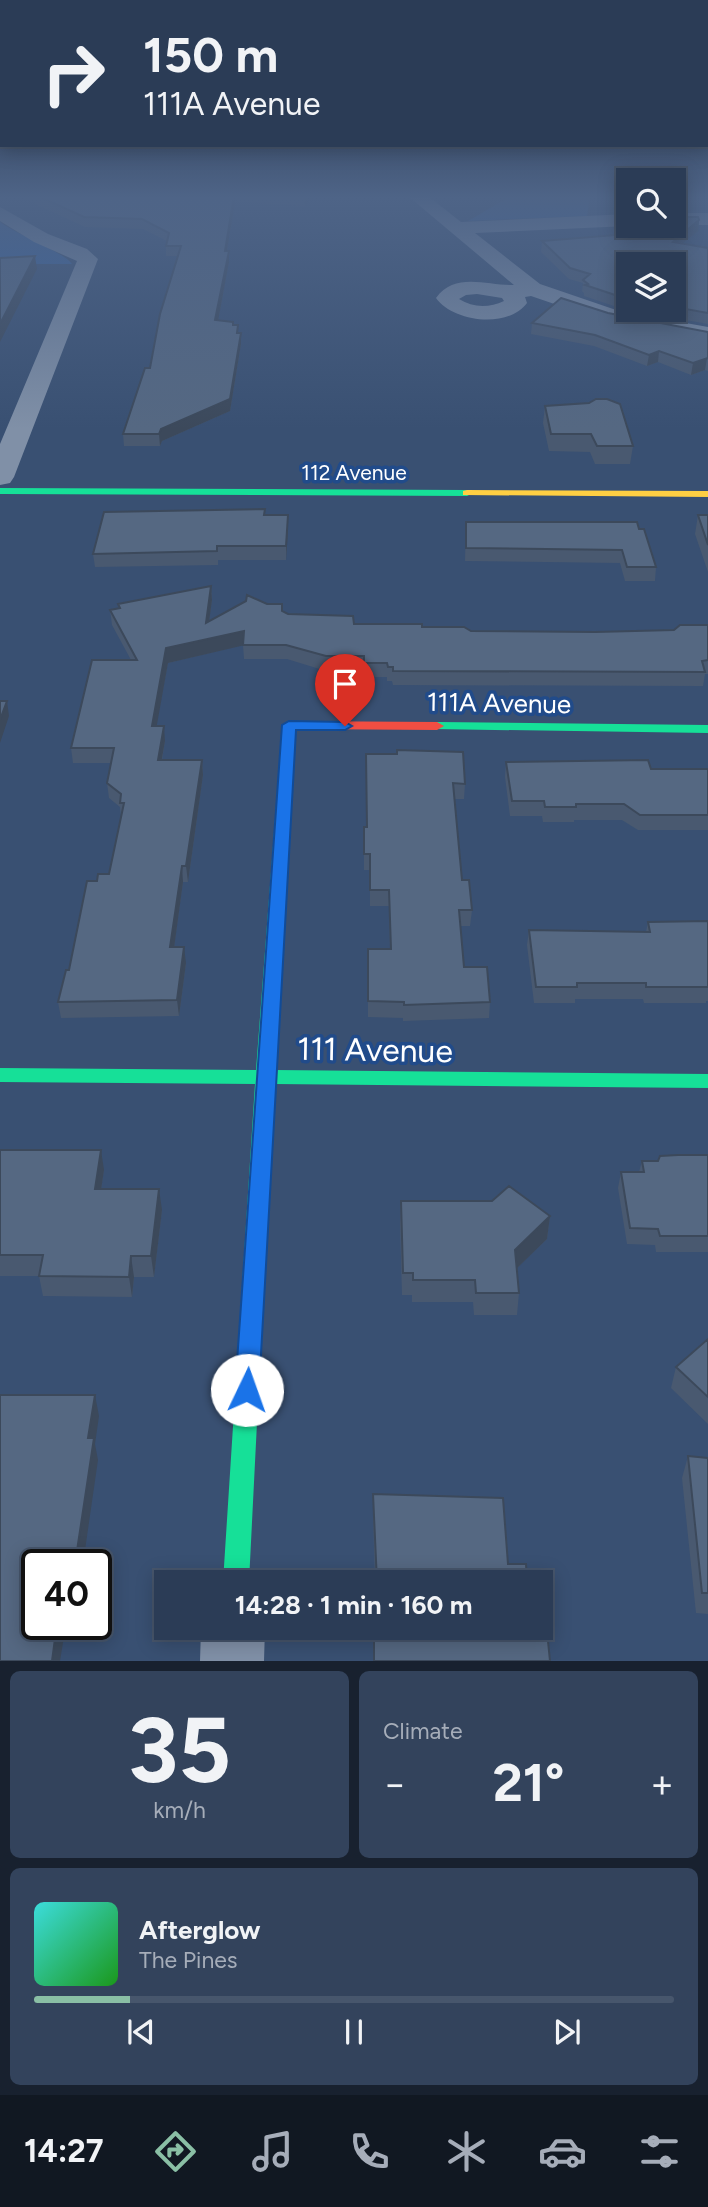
<!DOCTYPE html>
<html lang="en">
<head>
<meta charset="utf-8">
<style>
	:root { --surface:#2b3c56; --page:#33435c; --text:#f1f3f6; --muted:#a6adb9; --line:#47566c; --accent:#8abfa5 }
	body { margin:0; font-family:Figtree,sans-serif; background:var(--page); color:var(--text); height:100vh; display:flex; flex-direction:column; font-size:26px; white-space:nowrap }
	* { box-sizing:border-box; margin:0 }
	p { font-size:23px; color:var(--muted) }
	.icon { flex:none; width:38px; height:38px; fill:none; stroke:currentColor; stroke-width:2; stroke-linecap:round; stroke-linejoin:round }
	.map { position:relative; height:1661px; overflow:hidden }
	.details { display:flex; flex-direction:column; gap:10px; padding:10px; background:#18212f; flex:1 }
	.details>* { flex:none }
	.guide { position:absolute; left:0px; top:0px; width:709px; height:147px; box-shadow:0 4px 18px #0003,0 0 0 2px var(--line); background:#2b3c56; color:var(--text); overflow:hidden }
	.controls { position:absolute; left:616px; top:168px; display:grid; gap:14px }
	.controls a { display:grid; place-items:center; width:70px; height:70px; border-radius:0px; background:var(--surface); box-shadow:0 4px 18px #0003,0 0 0 2px var(--line); font-size:35px }
	.speed { position:absolute; left:21px; top:1549px; display:flex; gap:14px; font-size:35px; font-weight:700; text-align:center }
	.speed>* { display:grid; place-content:center; width:91px; height:91px; border-radius:50%; background:var(--surface); box-shadow:0 4px 18px #0003,0 0 0 2px var(--line); line-height:1 }
	.speed .limit { border:4px solid #111; border-radius:10px; background:#fff; color:#111 }
	.pin { position:absolute; display:grid; place-items:center; width:60px; height:60px; color:#fff; margin:-72px -30px; border-radius:50% 50% 50% 0; rotate:-45deg; box-shadow:0 0 7px #0007 }
	.pin .icon { rotate:45deg }
	.me { position:absolute; width:77px; margin:-38px; rotate:3deg; stroke-linejoin:round; filter:drop-shadow(0 0 5px #0008) }
	.turn { display:flex; align-items:center; gap:24px; height:147px; padding:0 28px; font-size:32px }
	.turn .icon { width:91px; height:91px; stroke-width:2.5 }
	.turn b { display:block; font-size:49px; line-height:60px }
	.big { font-size:52px; font-weight:700; line-height:1.1 }
	.details .tile { flex:1; display:flex; flex-direction:column; justify-content:center; gap:10px; min-width:0; padding:0 24px; border-radius:10px; background:var(--page) }
	.details .dial { align-items:center; gap:0 }
	.dial b { font-size:91px; line-height:1 }
	.song { display:flex; align-items:center; gap:21px }
	.cover { width:84px; height:84px; border-radius:10px; background:linear-gradient(135deg,hsl(180 70% 55%),hsl(120 70% 35%)) }
	.played { height:7px; border-radius:4px; background:linear-gradient(90deg,var(--accent) 15%,var(--line) 15%) }
	.keys { display:flex; justify-content:space-around; direction:ltr }
	.heat { display:flex; justify-content:space-between; align-items:center; font-size:38px; direction:ltr }
	.details .tiles { flex:1; display:grid; gap:10px; grid-template-columns:1fr 1fr }
	.tile:last-child { grid-column:span 2 }
	.trip { position:absolute; left:154px; top:1570px; width:399px; height:70px; border-radius:0px; background:var(--surface); box-shadow:0 4px 18px #0003,0 0 0 2px var(--line); font-weight:700; line-height:70px; text-align:center }
	.tab-bar { display:flex; height:112px; justify-content:space-around; align-items:center; background:#111822; color:var(--muted) }
	.tab-bar .icon { width:49px; height:49px }
	.tab-bar .active { color:var(--accent) }
	.tab-bar b { font-size:32px; color:var(--text) }
	.map>svg:first-child { display:block }
	.green { fill:#3662a0 }
	.lines { fill:none; stroke-linecap:round; stroke-linejoin:round }
	.street { fill:#8090a7; fill-rule:evenodd }
	.fast { fill:#16e098; fill-rule:evenodd }
	.slow { fill:#ffcf43; fill-rule:evenodd }
	.jam { fill:#f24e42; fill-rule:evenodd }
	.wall { fill:#495970; fill-rule:evenodd }
	.shaded-wall { fill:#3c495b }
	.building { fill:#556882; stroke:#3c495b; stroke-width:2 }
	.route { fill:#1a73e8; stroke:#114b97; stroke-width:2 }
	.labels { text-anchor:middle; dominant-baseline:central; stroke-width:7; stroke-linejoin:round; paint-order:stroke }
	.far-street-label { font-size:21px; fill:#fff; stroke:#214b8a }
	.street-label { font-size:26px; fill:#fff; stroke:#214b8a }
	.near-street-label { font-size:32px; fill:#fff; stroke:#214b8a }
</style>
</head>
<body>
<div class="map">
<svg width="708" height="1661" viewBox="0 0 708 1661">
	<rect width="100%" height="100%" fill="#395072"/>
	<path class="green" d="M511,196H590L587,216L468,221Z
		M0,222C16,234 65,253 72,264H0Z"/>
	<g class="lines">
		<path class="street" d="M408,196H428L461,222L628,214V226L475,233L540,284L619,311L708,327V341L607,322L531,296L525,297L527,303C508,329 453,322 436,298C455,271 488,286 514,285ZM477,294L502,298L504,301C489,308 473,308 459,299L466,295Z
			M0,207L48,234L87,249L98,259L14,477L10,483L0,485V444L77,261L34,242L0,221Z
			M674,213H708V225H674Z
			M201,1628H265L264,1661H200Z"/>
		<path class="fast" d="M0,488L467,490L473,493L467,496L0,494Z
			M437,722L708,725V733L432,729L430,726L432,723Z
			M288,736L295,740L275,1070L708,1074V1088L274,1084L249,1582H223L255,1084L0,1082V1068L256,1070L281,740Z"/>
		<path class="slow" d="M467,490L708,491V497L463,495V491Z"/>
		<path class="jam" d="M289,721L437,722L444,726L437,730L296,729L295,740L288,744L281,740L282,725Z"/>
	</g>
	<path class="wall" d="M18,196H313L305,206L235,202L227,251L229,262L218,321L233,322L234,325L239,333H241V344L230,411L162,441L160,446H124L123,434L150,368L178,256H166V246L167,241L143,229L85,227Z
		M618,196H628V212H623L618,202Z
		M674,196L687,200L685,210L674,211Z
		M699,220L698,231L682,243L708,248V324L620,308L584,296V293L582,291L583,283L569,279L541,252L542,241L635,234L630,226H674ZM628,264H674V310H628Z
		M608,313L708,332V371L705,370L691,375L658,362L647,366L594,346L531,334L532,323Z
		M545,406L633,446L630,464H595L590,452L549,451L543,423Z
		M265,509V515L288,529L286,560H218V565L95,567L93,554Z
		M698,515H708V572L695,534Z
		M466,522L639,529L656,567L655,581H625L620,563L465,561Z
		M211,586L212,600L209,621L282,611L288,614L354,624L471,631L595,632L674,630L708,625V674H705L703,686L393,685L392,681H387V677H364V671H326L287,659H244L243,645L168,663L156,726L165,741L162,760H202L203,775L188,882H183L174,947L186,963L179,1016L61,1018L58,1002L97,881L109,874L121,817L120,807L109,798L107,783L111,763H73L71,748L131,660L112,625L110,610L119,608L118,604Z
		M366,754L465,784L464,799H455L462,880L472,910L470,926H460L464,967L490,1002L489,1018L403,1021V1018L368,1017V949H390L389,906H370V870H364V827H367Z
		M506,762L651,769H708V830H638L622,820H574V822H543L542,816H510L505,777Z
		M708,921V1001H706V1003H644L643,999H575V1003H534L527,945L529,930L646,932L648,922Z
		M0,1150L104,1170L101,1189L162,1210L154,1277H134L132,1297L43,1296L39,1276H0Z
		M708,1155V1252H656L655,1245L627,1244L618,1188L621,1172H639L642,1161H658Z
		M401,1201L550,1216L547,1239L517,1268L519,1293L517,1315H474L473,1302H412V1295H402L400,1224Z
		M708,1339V1424L671,1388L676,1367Z
		M688,1456L708,1458V1614L696,1613L682,1478Z
		M373,1494L508,1564L527,1582H375L373,1515Z"/>
	<path class="shaded-wall" d="M234,196L235,202L225,262V251Z
		M305,196H313L305,206Z
		M699,220L698,231L672,252L673,242Z
		M229,251V262L216,332L215,320Z
		M35,256L37,269L0,342V324Z
		M241,333V344L230,411L162,441L160,446L159,434L161,429Z
		M659,351L658,362L647,366L649,355Z
		M707,358L705,370L691,375L693,363Z
		M288,515V529L286,560V546Z
		M211,586L212,600L207,637L206,623Z
		M244,631L245,645L168,663L154,741L152,726L166,648Z
		M7,701L9,716L0,743V720Z
		M164,726L165,741L159,775L158,760Z
		M202,760L203,775L188,882L186,866Z
		M182,866L183,882L172,963L170,947Z
		M184,947L186,963L179,1016L177,1000Z
		M101,1150L104,1170L98,1210L95,1189Z
		M159,1189L162,1210L154,1277L151,1256Z
		M550,1216L547,1239L513,1272L515,1250Z
		M131,1256L134,1277L132,1297L129,1277Z
		M95,1395L99,1416L95,1444L98,1460L83,1564H75L88,1438Z
		M57,1624H66L60,1661H52Z"/>
	<path class="building" d="M38,196H234L225,251H229L215,320L233,322V325H238L237,333H241L230,399L161,429L159,434H123L145,368H150L160,314L181,246H166L169,233L142,219L84,217Z
		M621,196H628V202H624Z
		M674,196H684L687,200L674,201Z
		M674,217H698L699,220L673,242L708,248V313L674,307V264H628V299L621,297L585,285L588,284L583,280L590,274L570,268L542,241L641,233L637,226H674Z
		M35,256L0,324V258Z
		M561,298L608,313L708,332V358L693,363L659,351L649,355L595,335L532,323Z
		M596,399H607L620,404L633,446H597L591,434H551L545,406L589,403Z
		M265,509L264,515H288L286,546H217V551L93,554L104,512Z
		M698,515H708V545Z
		M466,522H637L639,529H644L656,567H627L622,550L466,548Z
		M211,586L206,623L246,601L247,595L267,604H282V611L288,614L353,616L354,624H422V627H464L471,631L595,632L674,630L680,625H708V660L702,661L705,672L393,671V667H388L387,663H364V656H326L286,645H243L244,631L166,648L152,726H164L158,760H202L186,866H182L170,947H184L177,1000L58,1002L66,970H69L87,881H97L98,874H109L124,803H120L121,794L107,783L114,748H71L92,660H137L110,610L120,608L118,604Z
		M0,701H7L0,720Z
		M397,750L463,752L465,784L453,783L462,880H469L472,910H459L464,967H487L490,1002L404,1005V1002L368,1001V949H391L389,890H370V854H364V827H367L366,754H397Z
		M648,760L651,769H708V815H640L624,804H576V807H545L544,801H512L506,762Z
		M708,921V987H646V983H577V987H536L529,930L650,932L648,922Z
		M0,1150H101L95,1189H159L151,1256H131L129,1277L39,1276L43,1255H0Z
		M678,1155H708V1236H660L658,1229L630,1228L621,1172H644L642,1161H658L660,1156Z
		M509,1186L550,1216L515,1250L519,1293H476L475,1280H413V1273H403L401,1201H492Z
		M708,1339V1397L676,1367Z
		M0,1395H95L88,1438H94L75,1564H37V1624H57L52,1661H0Z
		M688,1456L708,1458V1593H702Z
		M373,1494L503,1498L508,1564H526L527,1582H377Z
		M541,1621H546L550,1661H374V1628H541Z"/>
	<linearGradient id="sky" x2="0" y2="1"><stop stop-color="#1f2c3f"/><stop offset="0.46" stop-color="#4e6487"/><stop offset="1" stop-color="#4e6487" stop-opacity="0"/></linearGradient>
	<rect width="708" height="429" fill="url(#sky)"/>
	<path class="route" d="M289,721L345,722L352,726L345,730H296L259,1390L255,1397L247,1400L239,1397L235,1390L282,725Z"/>
	<g class="labels">
		<g class="far-street-label">
			<text x="354" y="472">112 Avenue</text>
		</g>
		<g class="street-label">
			<text transform="translate(499 703) rotate(1)">111A Avenue</text>
		</g>
		<g class="near-street-label">
			<text transform="translate(375 1050) rotate(1)">111 Avenue</text>
		</g>
	</g>
</svg>
<div class="controls">
<a><svg class="icon" aria-label="search" viewBox="0 0 24 24"><circle cx="10" cy="10" r="6"/><path d="M15 15l6 6"/></svg></a>
<a><svg class="icon" aria-label="layers" viewBox="0 0 24 24"><path d="M12 4l9 5-9 5-9-5zM3 14l9 5 9-5"/></svg></a>
</div>
<div class="speed"><div class="limit">40</div></div>
<div class="pin" style="left:345px;top:726px;background:#d93025"><svg class="icon" aria-label="arrive" viewBox="0 0 24 24"><path d="M6 21V4h12l-3 4 3 4H6"/></svg></div>
<svg class="me" style="left:247px;top:1390px" viewBox="-20 -20 40 40"><circle r="19" fill="#fff"/><path d="M0-13L10 11 0 6-10 11z" fill="#1a73e8"/></svg>
<div class="trip">14:28 · 1 min · 160 m</div>
<div class="guide">
<div class="turn"><svg class="icon" aria-label="right" viewBox="0 0 24 24"><path d="M7 20v-9h11M14 6l5 5-5 5"/></svg><div><b>150 m</b>111A Avenue</div></div>
</div>
</div>
<section class="details">
<div class="tiles">
<div class="tile dial"><b>35</b><p>km/h</p></div>
<div class="tile"><p>Climate</p>
<div class="heat"><a>−</a><b class="big">21°</b><a>+</a></div>
</div>
<div class="tile">
<div class="song"><i class="cover"></i><div><b>Afterglow</b><p>The Pines</p></div></div>
<div class="played"></div>
<div class="keys"><svg class="icon" aria-label="previous" viewBox="0 0 24 24"><path d="M18 5L8 12l10 7zM5 5v14"/></svg><svg class="icon" aria-label="pause" viewBox="0 0 24 24"><path d="M8 5v14M16 5v14"/></svg><svg class="icon" aria-label="next" viewBox="0 0 24 24"><path d="M6 5l10 7-10 7zM19 5v14"/></svg></div>
</div>
</div>
</section>
<nav class="tab-bar">
<b>14:27</b>
<svg class="icon active" aria-label="directions" viewBox="0 0 24 24"><path d="M12 3l9 9-9 9-9-9zM9 14v-3h6M13 9l2 2-2 2"/></svg>
<svg class="icon" aria-label="music" viewBox="0 0 24 24"><path d="M9 18V5l10-2v13"/><circle cx="6" cy="18" r="3"/><circle cx="16" cy="16" r="3"/></svg>
<svg class="icon" aria-label="phone" viewBox="0 0 24 24"><path d="M5 4h4l2 5-3 2q2 4 5 5l2-3 5 2v4C11 20 4 13 5 4z"/></svg>
<svg class="icon" aria-label="climate" viewBox="0 0 24 24"><path d="M12 3v18M4 7l16 10M4 17L20 7"/></svg>
<svg class="icon" aria-label="car" viewBox="0 0 24 24"><path d="M5 17H2v-5l4-1 3-4h7l3 4 3 1v5h-3M9 17h6M6 11h13"/><circle cx="7" cy="17" r="2"/><circle cx="17" cy="17" r="2"/></svg>
<svg class="icon" aria-label="filters" viewBox="0 0 24 24"><path d="M4 7h16M4 17h16"/><circle cx="9" cy="7" r="2"/><circle cx="15" cy="17" r="2"/></svg>
</nav>
</body>
</html>
